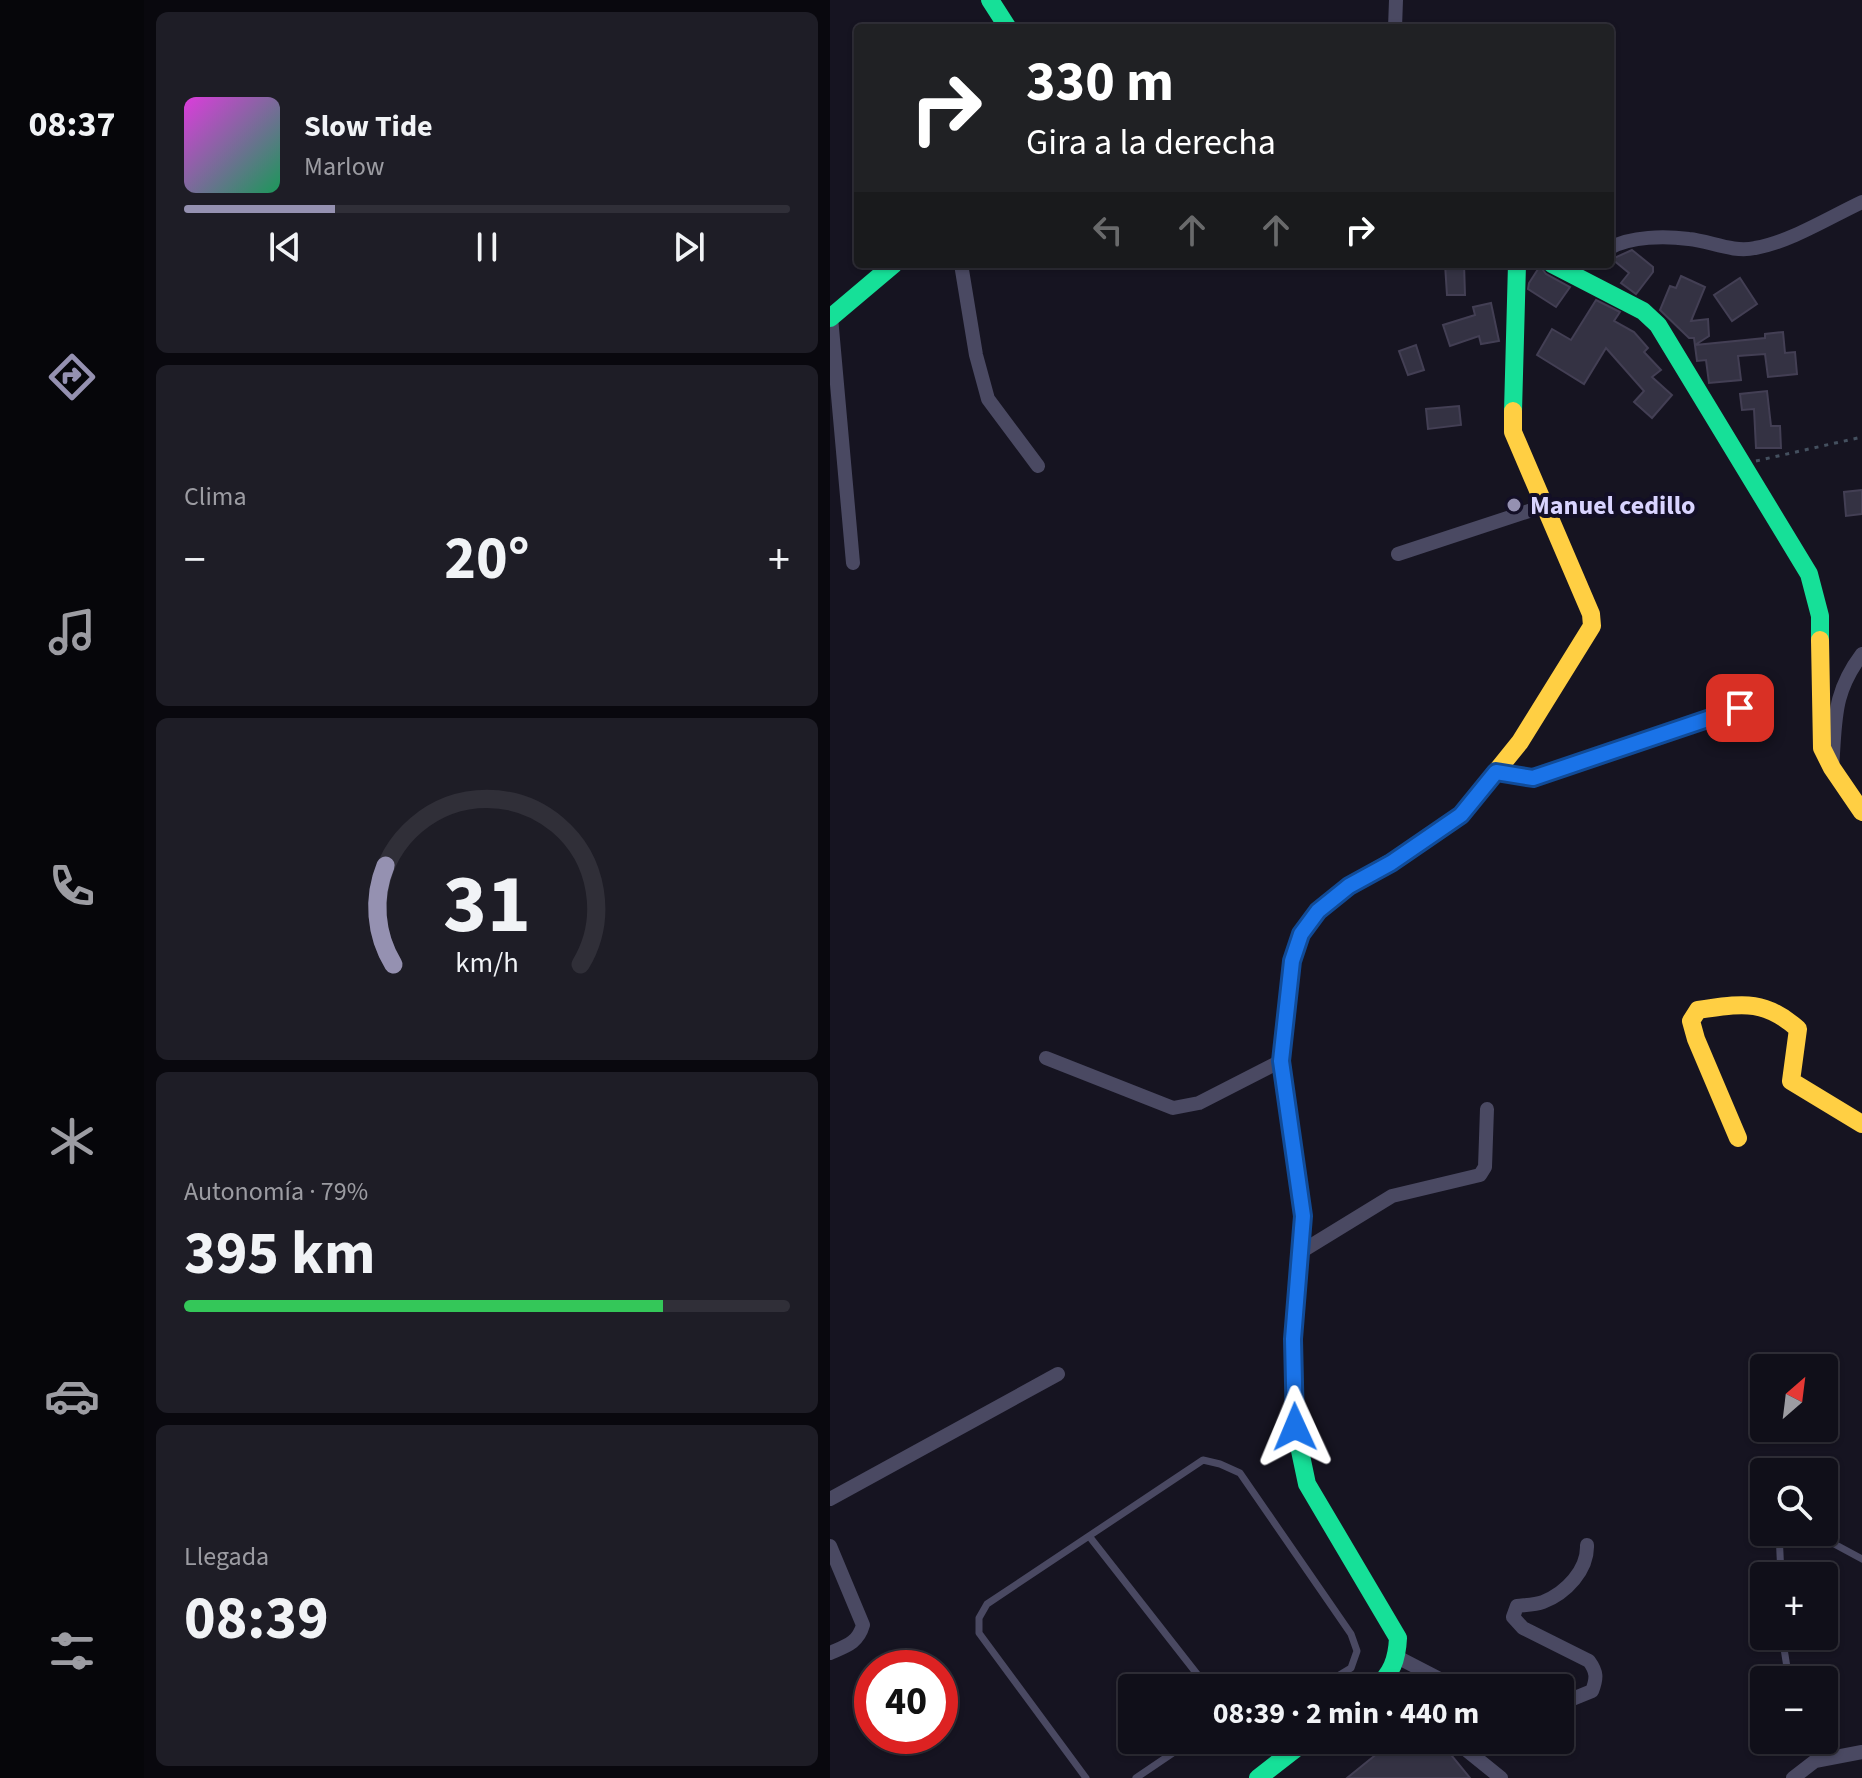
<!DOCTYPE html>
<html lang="es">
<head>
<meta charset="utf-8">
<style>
	:root { --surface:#100f19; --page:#1e1d26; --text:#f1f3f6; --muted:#9c9ca2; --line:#302f38; --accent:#9591b1 }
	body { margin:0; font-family:"Source Sans 3",sans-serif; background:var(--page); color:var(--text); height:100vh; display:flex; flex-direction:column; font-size:30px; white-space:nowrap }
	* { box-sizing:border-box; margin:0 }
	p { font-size:26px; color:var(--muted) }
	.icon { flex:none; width:44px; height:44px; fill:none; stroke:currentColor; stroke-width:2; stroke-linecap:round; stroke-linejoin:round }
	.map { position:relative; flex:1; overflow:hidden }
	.side { display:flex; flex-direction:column; gap:12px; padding:12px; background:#09080e; width:686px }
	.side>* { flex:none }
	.top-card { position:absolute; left:24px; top:24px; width:760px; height:244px; border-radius:8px; box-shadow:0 2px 6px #0004,0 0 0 2px var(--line); background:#202124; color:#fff; overflow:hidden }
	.needle { width:52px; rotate:28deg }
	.tools { position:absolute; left:920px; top:1354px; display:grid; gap:16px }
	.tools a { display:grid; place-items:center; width:88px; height:88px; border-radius:8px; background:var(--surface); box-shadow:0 2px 6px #0004,0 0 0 2px var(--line); font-size:40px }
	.speed { position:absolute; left:24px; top:1650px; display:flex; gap:16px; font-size:40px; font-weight:700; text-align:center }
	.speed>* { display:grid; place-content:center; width:104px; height:104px; border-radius:50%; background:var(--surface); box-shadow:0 2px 6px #0004,0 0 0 2px var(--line); line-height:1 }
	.speed .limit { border:12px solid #d22; background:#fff; color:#111 }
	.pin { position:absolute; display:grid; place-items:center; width:68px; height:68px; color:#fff; margin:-34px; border-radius:16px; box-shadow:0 4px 12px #0006 }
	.me { position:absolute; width:88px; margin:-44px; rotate:359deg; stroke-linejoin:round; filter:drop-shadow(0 0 6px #0008) }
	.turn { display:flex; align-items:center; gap:28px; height:168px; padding:0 40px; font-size:36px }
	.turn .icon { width:104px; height:104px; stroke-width:2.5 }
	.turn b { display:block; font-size:56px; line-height:68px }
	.lanes { display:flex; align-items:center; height:76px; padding:0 40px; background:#0003; justify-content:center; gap:40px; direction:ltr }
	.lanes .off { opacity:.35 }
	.big { font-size:60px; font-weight:700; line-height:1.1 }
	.side .widget { flex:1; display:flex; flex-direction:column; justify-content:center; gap:12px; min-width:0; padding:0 28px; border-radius:12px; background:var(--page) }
	.side .dial { align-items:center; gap:0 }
	.dial svg { height:208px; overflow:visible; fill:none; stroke:var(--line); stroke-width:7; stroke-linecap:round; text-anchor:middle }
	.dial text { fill:var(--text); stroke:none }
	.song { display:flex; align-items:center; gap:24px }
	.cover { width:96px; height:96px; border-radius:12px; background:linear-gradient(135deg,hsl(300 70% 55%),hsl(150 70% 35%)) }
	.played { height:8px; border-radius:4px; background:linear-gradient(90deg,var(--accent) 25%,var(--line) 25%) }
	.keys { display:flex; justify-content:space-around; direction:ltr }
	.heat { display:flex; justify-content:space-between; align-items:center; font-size:44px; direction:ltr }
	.charge { height:12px; border-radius:6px; background:linear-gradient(90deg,#34c759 79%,var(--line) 0) }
	.trip { position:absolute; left:288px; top:1674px; width:456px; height:80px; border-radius:8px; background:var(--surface); box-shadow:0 2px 6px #0004,0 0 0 2px var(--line); font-weight:700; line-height:80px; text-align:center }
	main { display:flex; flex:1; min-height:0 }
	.tab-bar { display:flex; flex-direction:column; width:144px; justify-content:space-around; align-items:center; background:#06060a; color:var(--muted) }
	.tab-bar .icon { width:56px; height:56px }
	.tab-bar .current { color:var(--accent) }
	.tab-bar b { font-size:36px; color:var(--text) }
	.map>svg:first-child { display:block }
	.building { fill:#343243; stroke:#433f54; stroke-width:2 }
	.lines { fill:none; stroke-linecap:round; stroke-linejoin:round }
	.path { stroke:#44505f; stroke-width:3; stroke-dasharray:4 6; stroke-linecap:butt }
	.lane { stroke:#4a4962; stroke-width:7 }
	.street { stroke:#4a4962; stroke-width:14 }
	.fast { stroke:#16e098; stroke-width:18 }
	.slow { stroke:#ffcf43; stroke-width:18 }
	.route-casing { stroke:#114b97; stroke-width:20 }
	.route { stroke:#1a73e8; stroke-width:14 }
	.poi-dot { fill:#9591b1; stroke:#130f26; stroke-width:3 }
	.labels { text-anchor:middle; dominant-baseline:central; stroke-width:8; stroke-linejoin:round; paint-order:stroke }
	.poi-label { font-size:26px; font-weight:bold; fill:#d9d4ff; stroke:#130f26; text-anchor:start }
</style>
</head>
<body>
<main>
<nav class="tab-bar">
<b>08:37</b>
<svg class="icon current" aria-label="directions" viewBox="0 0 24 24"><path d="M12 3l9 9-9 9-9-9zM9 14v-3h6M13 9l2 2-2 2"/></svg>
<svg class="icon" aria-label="music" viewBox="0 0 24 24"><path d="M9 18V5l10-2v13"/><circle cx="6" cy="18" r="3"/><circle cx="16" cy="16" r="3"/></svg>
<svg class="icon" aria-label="phone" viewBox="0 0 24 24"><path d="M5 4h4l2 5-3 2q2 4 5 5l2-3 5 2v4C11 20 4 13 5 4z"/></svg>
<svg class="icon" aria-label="climate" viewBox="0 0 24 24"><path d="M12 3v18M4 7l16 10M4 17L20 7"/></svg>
<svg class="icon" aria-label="car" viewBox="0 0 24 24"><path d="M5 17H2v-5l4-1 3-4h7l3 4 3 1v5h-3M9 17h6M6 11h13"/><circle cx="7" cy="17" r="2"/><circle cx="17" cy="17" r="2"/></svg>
<svg class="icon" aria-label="filters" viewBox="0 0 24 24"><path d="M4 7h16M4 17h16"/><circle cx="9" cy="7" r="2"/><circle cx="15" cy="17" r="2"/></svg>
</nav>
<section class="side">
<div class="widget">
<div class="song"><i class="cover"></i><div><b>Slow Tide</b><p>Marlow</p></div></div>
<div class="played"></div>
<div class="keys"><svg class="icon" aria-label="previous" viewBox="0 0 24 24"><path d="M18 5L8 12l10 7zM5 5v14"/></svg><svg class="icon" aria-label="pause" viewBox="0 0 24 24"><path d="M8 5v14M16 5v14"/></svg><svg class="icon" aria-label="next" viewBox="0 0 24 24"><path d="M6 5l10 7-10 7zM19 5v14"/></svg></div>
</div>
<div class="widget"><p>Clima</p>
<div class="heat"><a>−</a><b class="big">20°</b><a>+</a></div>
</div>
<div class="widget dial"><svg viewBox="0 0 100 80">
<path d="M14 69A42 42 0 1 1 86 69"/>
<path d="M14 69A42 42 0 0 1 11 31" stroke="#9591b1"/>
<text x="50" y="56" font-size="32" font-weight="700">31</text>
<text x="50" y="72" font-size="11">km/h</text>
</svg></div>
<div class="widget"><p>Autonomía · 79%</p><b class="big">395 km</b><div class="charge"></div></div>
<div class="widget"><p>Llegada</p><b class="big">08:39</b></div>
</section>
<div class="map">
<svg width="1032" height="1778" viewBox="0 0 1032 1778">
	<rect width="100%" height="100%" fill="#161421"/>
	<path class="building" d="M802,250L823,267V272L806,294L791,283L799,273L782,259Z
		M615,264H634L635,295H617Z
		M710,266L716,274L740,287L726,307L698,289L699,283Z
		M851,276L875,287L861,321L878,319L879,336L865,345L935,338V334L953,332L955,353L965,352L967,374L938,377L935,354L908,356L911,380L879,383L876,360L867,361L864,338H859L830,310L840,286L846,288Z
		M910,278L927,304L902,321L884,295Z
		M766,300L790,312L784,321L804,332L818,348L814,352L831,370L822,377L842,395L822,418L804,402L814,391L776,348L754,384L707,355L722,329L741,340Z
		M661,303L669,341L651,344L649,336L620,346L613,325L645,315L643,307Z
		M586,345L594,370L578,375L569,351Z
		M937,391L941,426H950L951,448H926L924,409L912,410L910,394Z
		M629,406L631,425L598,429L596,409Z
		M1032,490V514L1016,516L1014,492Z
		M564,1740H609L640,1778H517Z"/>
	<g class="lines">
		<path class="path" d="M926,461L1032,437"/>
		<path class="lane" d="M668,773L703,778L910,708
			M949,1532L951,1576
			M982,1532L1032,1559
			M259,1536L378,1688
			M952,1636L959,1680
			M256,1778L149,1633V1618L157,1604L373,1460L390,1464L410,1473L521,1634L527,1651L521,1668L488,1688
			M306,1778L362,1740"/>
		<path class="street" d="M565,28L566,0
			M780,248C801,236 835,236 859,239C880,241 903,253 925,248C960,242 1000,217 1032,202
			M131,264L146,355L158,399L208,466
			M1,317L23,563
			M568,554L714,506
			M1002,767C1006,720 1002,694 1032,654
			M216,1058L343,1108L369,1103L451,1061
			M469,1253L562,1196L650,1175L655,1167L657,1109
			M0,1499L228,1374
			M0,1546L33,1625C28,1643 16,1646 0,1653
			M567,1657L627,1688
			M730,1704L762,1691C767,1678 767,1672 759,1661L693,1628L683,1617L687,1606C695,1605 705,1605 713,1602C736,1593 758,1570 757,1545
			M624,1740L671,1778
			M963,1778L985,1761L1032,1752"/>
		<path class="fast" d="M160,0L178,28
			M722,264L813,311L828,325L979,574L990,616V640
			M0,318L64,264
			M683,411L687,264
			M545,1688C562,1674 567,1659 568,1638L477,1484L465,1427L463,1339L473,1216L451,1061L462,961L471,934L488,911L519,886L567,859
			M428,1778L477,1740"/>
		<path class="slow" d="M990,640L992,748L1002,768L1032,812
			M567,859L631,815L690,742L762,626L761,614L683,432V411
			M908,1138L866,1039L861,1021L868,1010C911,1004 933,998 968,1029L961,1081L1032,1124"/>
	</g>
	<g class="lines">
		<g class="route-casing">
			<path id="route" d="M465,1427L463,1339L473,1216L451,1061L462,961L471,934L488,911L519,886L561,863L631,815L666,772L703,778L910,708"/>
		</g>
		<use href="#route" class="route"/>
	</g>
	<circle class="poi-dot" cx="684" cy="505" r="8"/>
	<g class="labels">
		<g class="poi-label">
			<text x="700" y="505">Manuel cedillo</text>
		</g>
	</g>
</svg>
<div class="tools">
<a><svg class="needle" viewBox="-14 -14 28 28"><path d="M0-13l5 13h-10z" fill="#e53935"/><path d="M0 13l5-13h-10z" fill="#9c9ca2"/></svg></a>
<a><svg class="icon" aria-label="search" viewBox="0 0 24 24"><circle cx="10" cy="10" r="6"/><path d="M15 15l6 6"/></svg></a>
<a>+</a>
<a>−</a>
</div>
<div class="speed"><div class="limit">40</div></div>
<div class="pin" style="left:910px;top:708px;background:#d93025"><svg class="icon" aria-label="arrive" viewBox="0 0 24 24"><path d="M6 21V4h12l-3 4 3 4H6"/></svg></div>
<svg class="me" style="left:465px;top:1427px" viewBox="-20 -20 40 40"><path d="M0-17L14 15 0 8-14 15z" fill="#1a73e8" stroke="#fff" stroke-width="4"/></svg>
<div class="trip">08:39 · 2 min · 440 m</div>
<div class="top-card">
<div class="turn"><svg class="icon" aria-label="right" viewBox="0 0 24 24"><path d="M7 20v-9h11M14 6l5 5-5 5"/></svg><div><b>330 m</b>Gira a la derecha</div></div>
<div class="lanes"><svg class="icon off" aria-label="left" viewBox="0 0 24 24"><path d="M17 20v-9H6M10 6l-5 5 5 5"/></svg><svg class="icon off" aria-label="ahead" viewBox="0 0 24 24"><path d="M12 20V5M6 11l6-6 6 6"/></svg><svg class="icon off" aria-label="ahead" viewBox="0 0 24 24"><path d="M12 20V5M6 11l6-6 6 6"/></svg><svg class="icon" aria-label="right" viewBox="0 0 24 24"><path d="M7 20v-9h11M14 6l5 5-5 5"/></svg></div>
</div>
</div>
</main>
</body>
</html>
